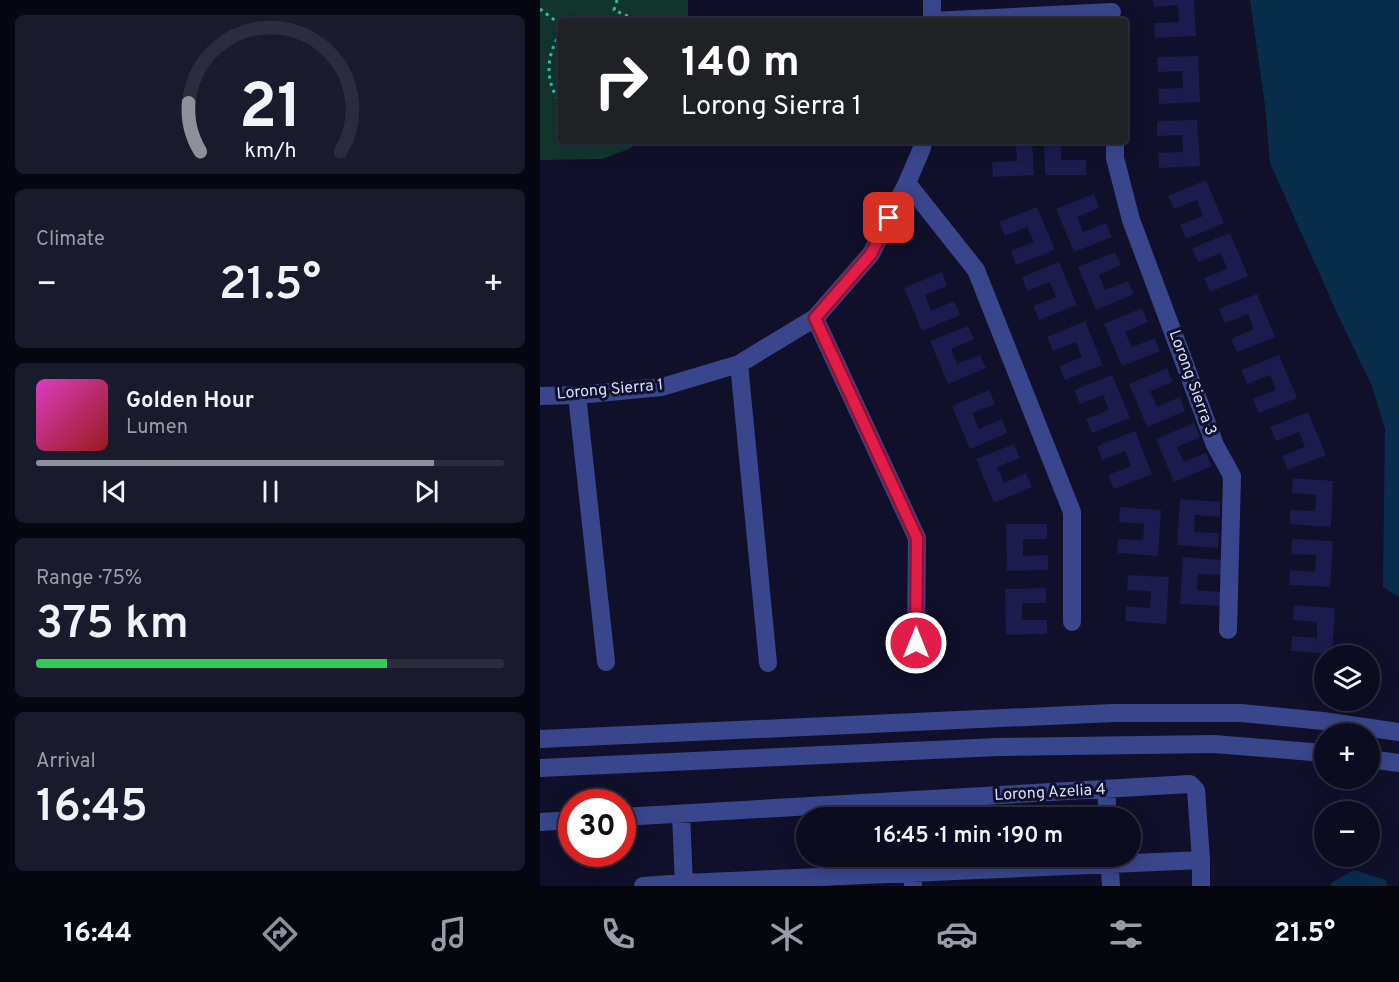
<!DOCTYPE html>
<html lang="en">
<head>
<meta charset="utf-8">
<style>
	:root { --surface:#0c0c20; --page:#1a1a2d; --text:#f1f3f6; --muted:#9a9ba5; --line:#2c2c3e; --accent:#8c9099 }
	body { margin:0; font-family:Overpass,sans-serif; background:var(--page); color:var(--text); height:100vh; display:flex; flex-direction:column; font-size:22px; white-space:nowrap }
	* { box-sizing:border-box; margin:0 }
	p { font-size:20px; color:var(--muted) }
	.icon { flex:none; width:33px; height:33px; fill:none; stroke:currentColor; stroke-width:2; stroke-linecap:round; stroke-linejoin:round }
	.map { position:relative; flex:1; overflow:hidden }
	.side { display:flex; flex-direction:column; gap:15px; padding:15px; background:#070712; width:540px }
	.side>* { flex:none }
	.top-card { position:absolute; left:18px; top:18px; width:570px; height:126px; border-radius:6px; box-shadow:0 3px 15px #0003,0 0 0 2px var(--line); background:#202124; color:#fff; overflow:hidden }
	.fabs { position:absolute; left:774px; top:645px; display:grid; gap:12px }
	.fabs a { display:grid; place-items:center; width:66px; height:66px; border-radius:50%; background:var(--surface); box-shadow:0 3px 15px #0003,0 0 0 2px var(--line); font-size:30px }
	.speed { position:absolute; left:18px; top:789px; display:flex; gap:12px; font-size:30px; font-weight:700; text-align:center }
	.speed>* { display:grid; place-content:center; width:78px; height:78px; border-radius:50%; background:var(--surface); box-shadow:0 3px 15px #0003,0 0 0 2px var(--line); line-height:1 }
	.speed .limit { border:9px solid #d22; background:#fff; color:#111 }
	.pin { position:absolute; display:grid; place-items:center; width:51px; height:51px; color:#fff; margin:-26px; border-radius:12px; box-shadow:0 3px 9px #0006 }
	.me { position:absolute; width:66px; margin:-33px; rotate:0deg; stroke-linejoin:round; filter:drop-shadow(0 0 4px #0008) }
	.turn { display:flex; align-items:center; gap:21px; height:126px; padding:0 24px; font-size:27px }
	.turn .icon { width:78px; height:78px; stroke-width:2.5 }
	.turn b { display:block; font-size:42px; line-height:51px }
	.big { font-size:45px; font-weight:600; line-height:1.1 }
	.side .tile { flex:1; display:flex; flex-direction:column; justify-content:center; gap:9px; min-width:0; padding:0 21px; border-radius:9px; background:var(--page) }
	.side .dial { align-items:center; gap:0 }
	.dial svg { height:156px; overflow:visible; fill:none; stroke:var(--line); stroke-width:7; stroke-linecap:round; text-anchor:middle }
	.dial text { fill:var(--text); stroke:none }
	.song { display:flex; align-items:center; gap:18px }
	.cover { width:72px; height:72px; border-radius:9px; background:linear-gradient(135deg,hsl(310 70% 55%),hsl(0 70% 35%)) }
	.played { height:6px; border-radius:3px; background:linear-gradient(90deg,var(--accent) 85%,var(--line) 85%) }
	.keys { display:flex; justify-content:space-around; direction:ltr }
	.heat { display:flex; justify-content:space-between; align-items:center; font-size:33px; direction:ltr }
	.charge { height:9px; border-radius:4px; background:linear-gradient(90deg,#34c759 75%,var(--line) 0) }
	.trip { position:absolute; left:256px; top:807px; width:345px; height:60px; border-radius:30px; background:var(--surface); box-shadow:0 3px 15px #0003,0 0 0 2px var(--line); font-weight:600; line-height:60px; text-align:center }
	.dock { display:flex; height:96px; justify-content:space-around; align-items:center; background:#05050d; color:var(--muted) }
	.dock .icon { width:42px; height:42px }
	.dock .selected { color:var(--accent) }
	.dock b { font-size:27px; color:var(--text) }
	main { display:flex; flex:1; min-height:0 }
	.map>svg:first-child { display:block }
	.green { fill:#12352d }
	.water { fill:#082d4b }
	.building { fill:#1b1b4d }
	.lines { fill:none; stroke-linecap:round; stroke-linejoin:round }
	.path { stroke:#2bc29c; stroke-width:3; stroke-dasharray:3 4.5; stroke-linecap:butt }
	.minor { stroke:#39468c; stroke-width:18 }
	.route-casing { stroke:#92132f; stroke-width:15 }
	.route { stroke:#e11d48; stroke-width:10 }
	.labels { text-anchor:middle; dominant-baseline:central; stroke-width:6; stroke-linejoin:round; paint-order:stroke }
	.street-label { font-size:16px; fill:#dadcff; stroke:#10102b }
</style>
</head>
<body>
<main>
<section class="side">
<div class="tile dial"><svg viewBox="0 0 100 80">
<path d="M14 69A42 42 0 1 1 86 69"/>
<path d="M14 69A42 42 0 0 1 8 44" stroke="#8c9099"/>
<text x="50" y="56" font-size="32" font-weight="700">21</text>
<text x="50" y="72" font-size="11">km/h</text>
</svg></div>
<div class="tile"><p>Climate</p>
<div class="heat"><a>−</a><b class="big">21.5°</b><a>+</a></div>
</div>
<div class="tile">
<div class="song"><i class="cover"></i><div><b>Golden Hour</b><p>Lumen</p></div></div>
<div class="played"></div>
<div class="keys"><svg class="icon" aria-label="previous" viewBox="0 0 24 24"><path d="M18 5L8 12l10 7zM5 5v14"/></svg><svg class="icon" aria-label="pause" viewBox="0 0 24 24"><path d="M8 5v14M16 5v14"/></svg><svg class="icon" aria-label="next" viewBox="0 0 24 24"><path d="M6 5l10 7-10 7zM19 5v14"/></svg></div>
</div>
<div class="tile"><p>Range · 75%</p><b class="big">375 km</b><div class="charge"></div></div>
<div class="tile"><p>Arrival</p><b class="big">16:45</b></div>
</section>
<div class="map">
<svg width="859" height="886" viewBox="0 0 859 886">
	<rect width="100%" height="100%" fill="#10102b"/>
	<path class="green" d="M0,0H148V21H21V141H99L89,149L62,159L0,160Z"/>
	<path class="water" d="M710,0H859V597L843,587L845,429L832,386L798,315L730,163L725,105Z
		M814,870L846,880L848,886H791V883Z"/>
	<path class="building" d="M613,0H654L656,36L615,38L614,23L639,22L638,5L614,7Z
		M658,56L660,102L619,104L618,89L643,88L642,71L618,72L617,57Z
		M657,120L660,166L619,168L618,153L643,152L642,135L617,136V121Z
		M451,141H492L494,175L453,177L452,162L477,161L476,145H452Z
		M504,141H545V144H521V160H546V175H505Z
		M666,180L684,223L646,239L640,225L663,216L657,200L634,209L628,196Z
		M554,194L559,208L537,217L543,232L566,223L572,237L534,252L516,209Z
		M497,207L515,250L476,265L471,251L494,242L487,227L465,236L459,222Z
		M690,233L708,276L670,292L664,278L687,269L681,253L658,262L652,248Z
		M575,252L581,265L559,275L565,290L588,281L594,294L556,310L538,267Z
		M519,262L537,305L499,320L493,306L516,297L510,282L487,291L482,277Z
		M402,272L407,286L385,295L391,311L414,301L420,315L382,331L364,288Z
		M717,294L735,337L697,352L691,339L714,329L708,314L685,323L679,309Z
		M602,308L608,322L585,332L592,347L615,338L620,351L582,366L564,324Z
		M545,321L563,365L525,380L519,366L542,357L536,342L513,351L507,337Z
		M428,326L434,339L411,349L417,364L440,355L446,368L408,384L390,341Z
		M739,355L757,398L719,413L713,399L736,390L730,375L707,384L701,370Z
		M627,368L633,382L610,391L617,407L640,397L645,411L607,427L589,384Z
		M572,375L590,418L552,433L546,419L569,410L563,395L540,404L534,390Z
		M449,390L455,404L432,413L439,429L462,419L467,433L430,449L412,406Z
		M768,412L786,455L748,470L742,456L765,447L759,432L736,441L730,427Z
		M654,423L660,437L637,447L644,462L666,453L672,466L634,482L616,439Z
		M595,431L612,474L574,489L568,475L591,466L585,451L562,460L557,446Z
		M474,444L480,458L457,467L464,483L486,473L492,487L454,503L436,459Z
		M753,478L793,481L791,527L750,524V510L775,511L776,495L752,493Z
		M640,499L680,502V517L655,515L654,532L679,533L678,548L637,545Z
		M580,507L621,510L618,556L577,553L578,539L603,540L604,524L579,522Z
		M466,524H507V539H483V556L508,555V570L467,571Z
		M752,539L793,541L790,587L749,585L750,570L775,572L776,555L751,554Z
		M643,557L684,560L683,575L658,574L657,590L682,592L681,606L640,604Z
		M588,575L629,577L626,624L585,621L586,606L610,608L611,591L587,590Z
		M506,588V603H482V620H507V634L466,635L465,589Z
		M754,605L795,608L792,654L751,651L752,636L777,638V622L753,620Z"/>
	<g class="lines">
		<path class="path" d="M77,0L74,10L99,21
			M0,9L21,25
			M21,33C6,54 4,82 21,103"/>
		<path class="minor" d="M392,0V21
			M392,21L572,12
			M575,141V158L591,220L675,445L692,476L688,630
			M367,183L436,270L532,512V622
			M275,318L377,538L376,643
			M199,364L228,663
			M37,395L66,662
			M0,396L37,395L122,387L199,364L275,318L331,254L367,183L382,148L383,141
			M0,739L574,713H701L783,721L859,732
			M830,759L859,763
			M0,768L458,747L674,744L784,753
			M566,789L568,818
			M141,814L144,886
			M82,817L650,784L656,790L661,860L144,883L103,886
			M0,822L32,820
			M372,856L373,886
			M569,856L571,886
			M661,860V886"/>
	</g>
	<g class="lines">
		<g class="route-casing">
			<path id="route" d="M349,218L331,254L275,318L377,538L376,643"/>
		</g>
		<use href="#route" class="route"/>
	</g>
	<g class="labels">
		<g class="street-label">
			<text transform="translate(652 383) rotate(70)">Lorong Sierra 3</text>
			<text transform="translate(70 390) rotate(-5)">Lorong Sierra 1</text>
			<text transform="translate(510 793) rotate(-3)">Lorong Azelia 4</text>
		</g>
	</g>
</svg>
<div class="fabs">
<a><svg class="icon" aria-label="layers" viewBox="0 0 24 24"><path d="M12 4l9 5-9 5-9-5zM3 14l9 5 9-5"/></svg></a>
<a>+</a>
<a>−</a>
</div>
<div class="speed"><div class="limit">30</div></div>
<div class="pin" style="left:349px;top:218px;background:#d93025"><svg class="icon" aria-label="arrive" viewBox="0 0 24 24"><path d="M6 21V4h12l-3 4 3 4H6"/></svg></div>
<svg class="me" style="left:376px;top:643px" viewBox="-20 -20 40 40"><circle r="17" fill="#e11d48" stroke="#fff" stroke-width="3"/><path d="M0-11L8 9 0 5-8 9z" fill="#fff"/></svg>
<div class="trip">16:45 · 1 min · 190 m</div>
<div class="top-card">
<div class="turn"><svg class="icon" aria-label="right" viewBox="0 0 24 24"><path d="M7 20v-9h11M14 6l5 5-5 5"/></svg><div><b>140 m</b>Lorong Sierra 1</div></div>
</div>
</div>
</main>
<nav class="dock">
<b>16:44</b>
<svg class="icon selected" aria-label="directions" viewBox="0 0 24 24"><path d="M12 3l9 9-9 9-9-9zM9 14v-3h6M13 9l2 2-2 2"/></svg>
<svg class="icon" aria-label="music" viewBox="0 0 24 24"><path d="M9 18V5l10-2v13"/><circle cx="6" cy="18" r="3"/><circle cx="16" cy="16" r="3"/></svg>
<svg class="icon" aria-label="phone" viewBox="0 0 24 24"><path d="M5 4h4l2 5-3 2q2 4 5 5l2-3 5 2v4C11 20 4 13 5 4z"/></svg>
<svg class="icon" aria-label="climate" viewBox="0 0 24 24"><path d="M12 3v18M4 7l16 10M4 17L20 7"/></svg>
<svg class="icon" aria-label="car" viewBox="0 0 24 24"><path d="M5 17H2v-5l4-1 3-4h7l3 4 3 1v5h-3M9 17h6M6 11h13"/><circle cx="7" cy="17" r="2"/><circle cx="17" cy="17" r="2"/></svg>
<svg class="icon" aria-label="filters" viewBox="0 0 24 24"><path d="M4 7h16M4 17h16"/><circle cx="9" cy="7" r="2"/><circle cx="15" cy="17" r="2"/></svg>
<b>21.5°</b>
</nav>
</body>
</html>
